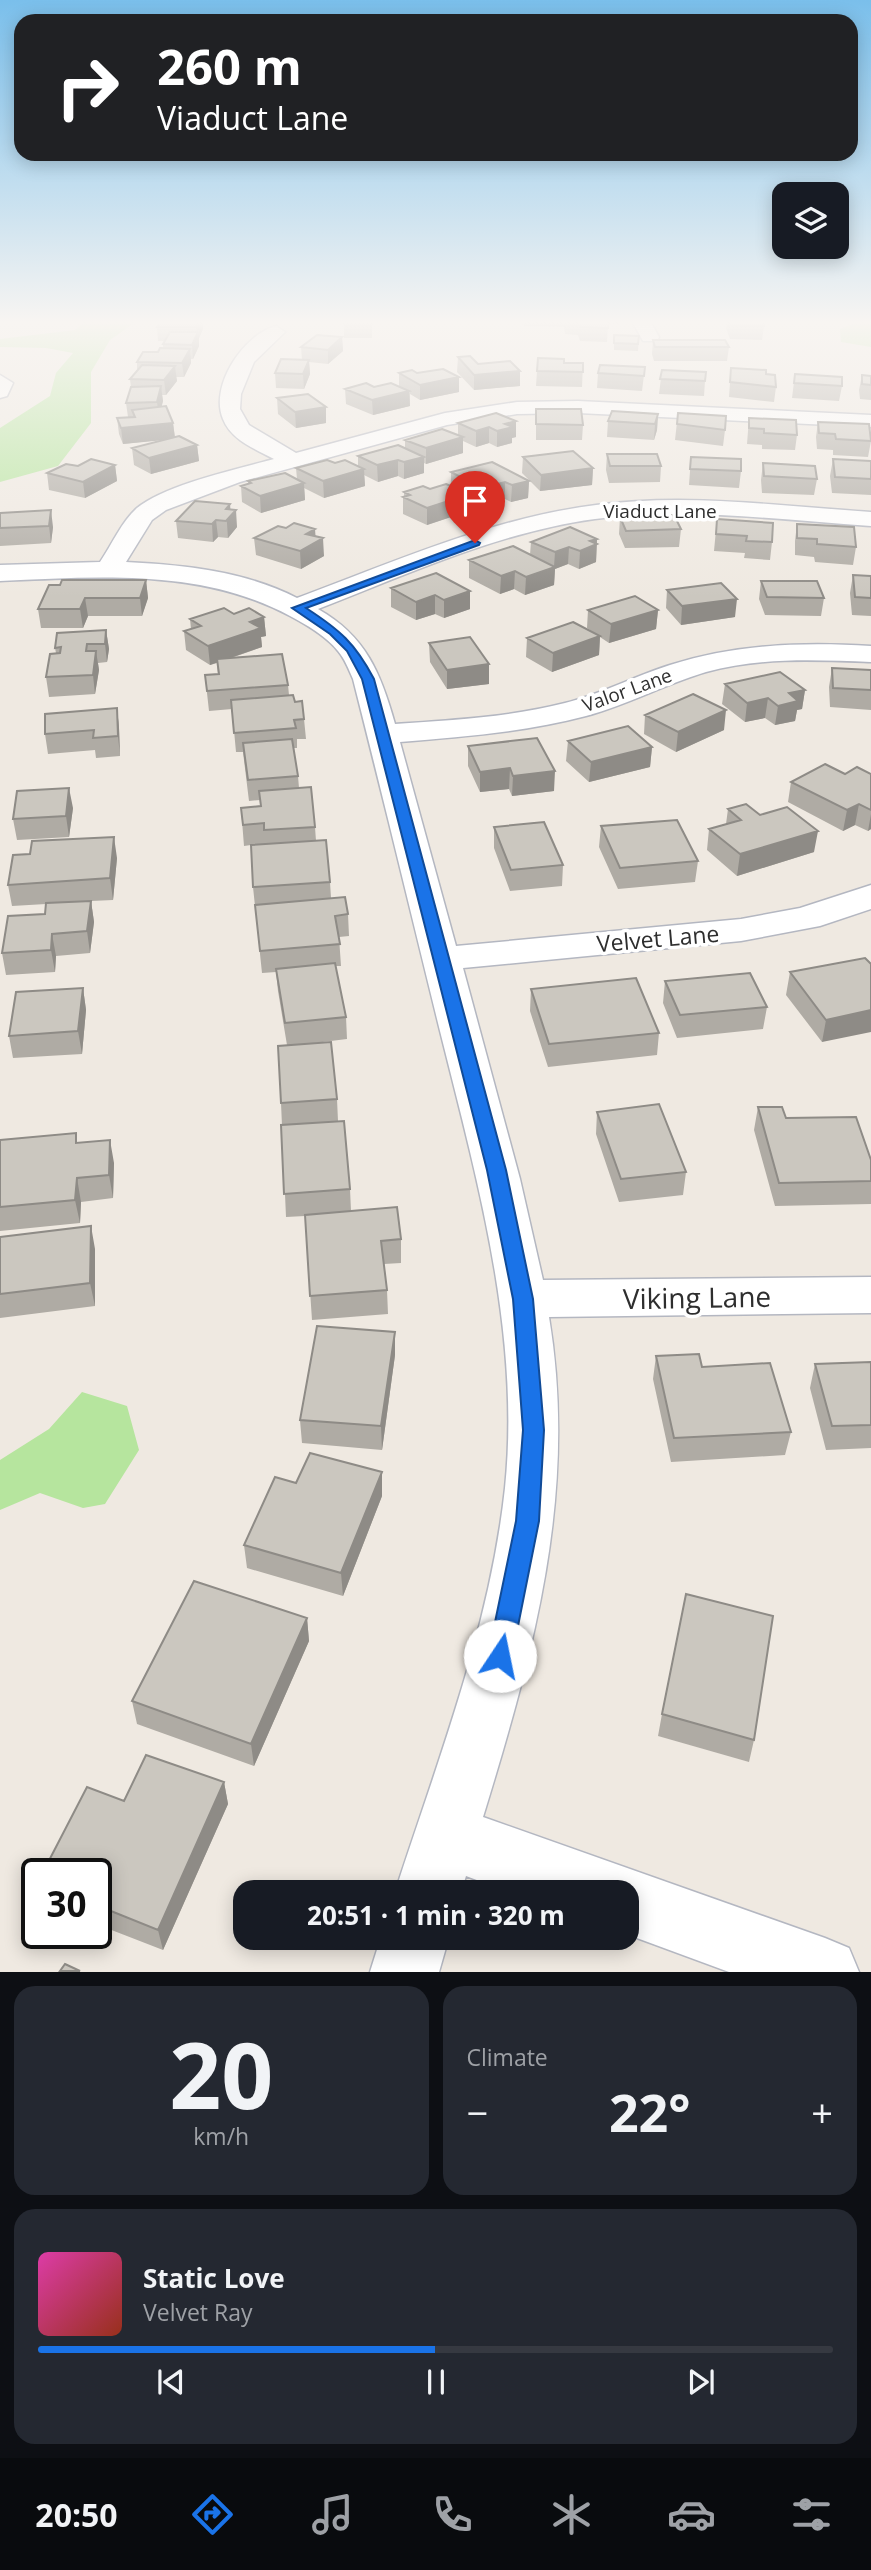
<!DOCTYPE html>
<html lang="en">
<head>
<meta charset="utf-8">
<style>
	:root { --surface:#171b24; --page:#242831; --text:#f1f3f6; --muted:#9ea1a6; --line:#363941; --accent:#1a73e8 }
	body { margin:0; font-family:"Open Sans",sans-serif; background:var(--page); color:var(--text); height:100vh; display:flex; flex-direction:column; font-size:26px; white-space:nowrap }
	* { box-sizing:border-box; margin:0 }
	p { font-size:23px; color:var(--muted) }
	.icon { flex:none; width:38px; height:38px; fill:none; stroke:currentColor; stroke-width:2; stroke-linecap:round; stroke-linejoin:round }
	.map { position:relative; height:1972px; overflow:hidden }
	.sheet { display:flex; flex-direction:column; gap:14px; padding:14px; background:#0d0f14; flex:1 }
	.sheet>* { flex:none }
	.guide { position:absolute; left:14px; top:14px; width:844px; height:147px; border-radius:21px; box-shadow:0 4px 18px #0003; background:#202124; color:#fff; overflow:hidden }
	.fabs { position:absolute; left:772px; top:182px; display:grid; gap:14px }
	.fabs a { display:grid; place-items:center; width:77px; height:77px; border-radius:14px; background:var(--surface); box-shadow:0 4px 18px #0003; font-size:35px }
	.speed { position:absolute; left:21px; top:1858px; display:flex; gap:14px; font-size:35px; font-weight:700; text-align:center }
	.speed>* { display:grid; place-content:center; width:91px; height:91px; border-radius:50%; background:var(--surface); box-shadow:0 4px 18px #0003; line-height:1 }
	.speed .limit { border:4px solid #111; border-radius:10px; background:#fff; color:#111 }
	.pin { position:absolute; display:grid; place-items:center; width:60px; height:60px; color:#fff; margin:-72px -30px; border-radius:50% 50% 50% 0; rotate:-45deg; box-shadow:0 0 7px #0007 }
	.pin .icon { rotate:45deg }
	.me { position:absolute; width:77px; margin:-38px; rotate:11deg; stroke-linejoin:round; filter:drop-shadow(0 0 5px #0008) }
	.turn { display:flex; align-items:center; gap:24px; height:147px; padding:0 28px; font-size:32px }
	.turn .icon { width:91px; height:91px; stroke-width:2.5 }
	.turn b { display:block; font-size:49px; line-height:60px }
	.big { font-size:52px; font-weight:700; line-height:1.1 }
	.sheet .tile { flex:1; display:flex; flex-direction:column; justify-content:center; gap:10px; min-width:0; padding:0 24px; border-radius:21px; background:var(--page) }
	.sheet .dial { align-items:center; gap:0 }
	.dial b { font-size:91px; line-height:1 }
	.song { display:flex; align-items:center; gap:21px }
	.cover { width:84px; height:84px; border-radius:10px; background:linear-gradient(135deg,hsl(320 70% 55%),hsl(10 70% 35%)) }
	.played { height:7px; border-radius:4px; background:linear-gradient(90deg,var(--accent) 50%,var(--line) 50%) }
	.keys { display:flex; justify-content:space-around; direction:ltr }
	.heat { display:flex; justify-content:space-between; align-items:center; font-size:38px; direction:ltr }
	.sheet .tiles { flex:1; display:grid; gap:14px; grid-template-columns:1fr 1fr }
	.tile:last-child { grid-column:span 2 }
	.trip { position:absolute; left:233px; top:1880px; width:406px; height:70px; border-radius:21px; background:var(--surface); box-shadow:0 4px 18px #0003; font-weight:700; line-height:70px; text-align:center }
	.tabs { display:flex; height:112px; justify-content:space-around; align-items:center; background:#090b0e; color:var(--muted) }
	.tabs .icon { width:49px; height:49px }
	.tabs .selected { color:var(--accent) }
	.tabs b { font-size:32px; color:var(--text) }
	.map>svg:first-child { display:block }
	.green { fill:#b6e59e }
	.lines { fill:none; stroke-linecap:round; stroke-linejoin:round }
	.minor-casing { stroke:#b4b7c1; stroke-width:3 }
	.minor { fill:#fff; fill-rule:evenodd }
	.wall { fill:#afaba4 }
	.shaded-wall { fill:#8e8b86 }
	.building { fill:#cbc7bf; stroke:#8e8b86; stroke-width:2 }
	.route { fill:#1a73e8; stroke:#114b97; stroke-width:2 }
	.labels { text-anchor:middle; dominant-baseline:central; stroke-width:7; stroke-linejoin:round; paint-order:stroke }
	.far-street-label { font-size:19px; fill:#2e2e2e; stroke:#fff }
	.street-label { font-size:23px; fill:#2e2e2e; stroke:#fff }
	.near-street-label { font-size:28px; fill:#2e2e2e; stroke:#fff }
</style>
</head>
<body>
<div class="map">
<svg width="871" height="1972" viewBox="0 0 871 1972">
	<rect width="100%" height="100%" fill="#efe9e1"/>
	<path class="green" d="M85,321H137L110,340L91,372V423L58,466L0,482V428L50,396L56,373L73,353L46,348L0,347V339L75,330Z
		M861,321H871V347L841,342L840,329Z
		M82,1392L127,1406L139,1450L105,1504L83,1508L40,1493L0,1510V1460L49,1429Z"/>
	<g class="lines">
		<g class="minor-casing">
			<path id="minor" d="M632,321H650L659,337L657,341H643Z
				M276,326L285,332L254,362L241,394L240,409L249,425L296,453L445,413L517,402L578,401L871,415V427L578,413L517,414L447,425L240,482L166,510L152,520L126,562C184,565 245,571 297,598C394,562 492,518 596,505C687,493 780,506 871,512V526C780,520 687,507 595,519C499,532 408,574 318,609C366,636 381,674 395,724C452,720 510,717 565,703C601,694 635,676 670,665C736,644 802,642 871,646V662C817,660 759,657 706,672C665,684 627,705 586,716C525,732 463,737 400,742L456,946L741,919L800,908L871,885V909L820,926L741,941L463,968L520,1179L543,1280L871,1277V1313L549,1317C578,1492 534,1651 483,1817L825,1938L849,1948L859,1972H729L626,1934V1892H509L466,1876L461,1892H395C438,1760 490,1627 505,1488C521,1334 477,1179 440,1031C411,914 383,796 353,679C349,670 345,659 338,651C326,636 307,625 290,616C201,568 98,577 0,581V565L100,562C111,546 122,521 137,508C165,485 237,469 274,459C255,449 231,440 223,419C209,386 244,334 276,326Z
				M0,375L13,383L7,396L0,398Z
				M381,1937H449L439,1972H370Z"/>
		</g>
		<use href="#minor" class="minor"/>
	</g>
	<path class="wall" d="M160,321H203V329L199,338V346L193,359H191V363L184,377H176L177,381L166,395H162L163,401L161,407L173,423L175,437L197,445L199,461L151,474L134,465L132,448L168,439L123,444L119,434L117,418L128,417L126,403L131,387L130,379L137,370V362L158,352L163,348V344L165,341H158L157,327Z
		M344,321H372V338H344Z
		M524,321H622L621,324H608L607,342L580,341L578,335L565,334L564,327L524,326Z
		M727,321H762L764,326L762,340L730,339L726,328Z
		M614,335L639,336L638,351L614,350Z
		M342,337L343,351L328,364L309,362L310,374L304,389L276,388L275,373L302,360L301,347Z
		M653,340L729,347L727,361H654L652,354Z
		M458,357L478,364L520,371V386L474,390L457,372Z
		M564,363H583L582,387L536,386L537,371Z
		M645,367L642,391L597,388L598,373Z
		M731,368L766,374L776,387L774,402L729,397Z
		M662,370L705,381L704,396L659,394Z
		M399,373L459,377V392L420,400L410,394V406L373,415L346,404L345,389L399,386Z
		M795,374L842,386L839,401L792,398Z
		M862,375L871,376V400L860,399L859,390Z
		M277,398L326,407V423L296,428L278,414Z
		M536,409L583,425L582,440H536Z
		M496,413L516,437L512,438V443L497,447L489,443L476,447L463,441V453L426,464L424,463V473L404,479L398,476L378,482L364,475L365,486L324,498L304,488L305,500L261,513L242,502L241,486L248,484V481L297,479L296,468L335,463L358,466V456L405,448V440L458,435V423Z
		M678,413L725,430L723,446L675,440Z
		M658,414L657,430L654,440L607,437L608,421Z
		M749,418L797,435L795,450L762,449V445L747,444Z
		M818,422L871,441L868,457L833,455V450L817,449L816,437Z
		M607,454L661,466L660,482L609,483L606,470Z
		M523,457L593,468L592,485L540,491L522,473Z
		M691,457L741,471L739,488L689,485Z
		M833,459L871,461V495L832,493L830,476Z
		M763,463L817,479L814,495L762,493L761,480Z
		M115,465L117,481L85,498L49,490L47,473L78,466Z
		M451,472L529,481L528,498L511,502L505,499L480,505L469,499V511L427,525L403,514V497H404V492L451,486Z
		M230,510L237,527L228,538L218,537L213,542L178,538L176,521Z
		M0,513L53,527L51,543L0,546Z
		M620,517L681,529L679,547L625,548L619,534Z
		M717,519L772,542L770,560L744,558L745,553L714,551Z
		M797,524L856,547L853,565L815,562L814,557L795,555V541Z
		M286,528L315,529V536L324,556L301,569L256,555L254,538Z
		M597,539L596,562L579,569L568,564L555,569L554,585L525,595L514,589L500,594L469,578V560L530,555L531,542Z
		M853,575L871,576V616L852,615L850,593Z
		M146,580L148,598L142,616H88L83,628H41L38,609L60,585Z
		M761,581L824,598L821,616L765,615L759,599Z
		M391,588L470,591V609L444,618L435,614L416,620L391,607Z
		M667,590L735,617L681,625L666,608Z
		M588,610H658L656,629L609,643L600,637L599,655L552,672L526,657L527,638L596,634L587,628Z
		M234,614L264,617L266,636L261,637L262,647L231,658L288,685L289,695L295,702L304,719L306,739H297V748H293L298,776L299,788L315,827L316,841L330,882L331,898L348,914L349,936L339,937L341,966H335L346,1017L347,1039L298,1045L337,1099L338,1121L350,1189L351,1211L401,1239V1263L384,1264L387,1290L388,1314L312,1320L305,1216L286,1217L281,1103L287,1045L278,991L276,972L262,973L253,887L251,845L244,846L241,808L261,806L260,800L249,801L243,752H236L232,709L209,711L205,675H218L217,663L210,665L186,650L184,631L191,629L190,619Z
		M106,630L109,649L107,662L98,663L99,670L95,694L49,697L46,677L56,653L55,648Z
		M429,643L489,664V684L447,689L430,662Z
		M832,668L871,670V710L830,707L829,687Z
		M725,684L805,690L802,709L797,710L795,721L775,725L765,718L745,722L722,704Z
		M117,708L119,728L120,756L96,758L95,750L48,754L45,734Z
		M645,715L724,730L676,752L644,734Z
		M568,741L652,747L650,767L589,782L566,761Z
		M468,746L554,791L512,796L509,789L480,792L468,766Z
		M845,774H871V829L868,831L855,825L843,831L788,802L791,782Z
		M73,808L69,837L17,840L13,819Z
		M728,809L814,852L737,876L707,850L709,829L726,824Z
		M601,826L698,861L695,882L618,889L599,847Z
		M494,827L563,865L562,886L510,891L494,848Z
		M117,858L113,900L91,901L94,922L90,953L56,956L55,972L6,975L2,953L45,914L46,904L12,906L8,885Z
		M871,964L822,1042L786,995L790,972Z
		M665,981L767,1007L763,1029L677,1038L663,1003Z
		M83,988L86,1010L82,1054L13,1058L9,1036Z
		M531,989L659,1033L657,1055L548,1067L530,1011Z
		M758,1107L786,1118L871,1160V1204L775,1206L754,1130Z
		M597,1112L686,1172L683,1195L619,1202L596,1134Z
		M0,1140L78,1143L114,1163L113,1198L81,1202L80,1223L0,1231Z
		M0,1237L95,1249V1306L0,1318Z
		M395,1355L382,1450L302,1443L300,1420Z
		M656,1356L702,1367L791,1432L785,1455L671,1462L653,1379Z
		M871,1362V1448L826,1450L810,1388L815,1364Z
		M382,1472V1496L343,1596L247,1568L244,1545L296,1483Z
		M307,1618L309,1641L254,1766L137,1724L132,1701Z
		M662,1714L754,1740L749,1762L658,1736Z
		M224,1782L228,1804L163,1950L96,1924V1874Z"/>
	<path class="shaded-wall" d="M199,321H203V329L199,338V346L193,359L192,345L197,335L196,327Z
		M342,337L343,351L328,364V350Z
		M190,349L191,363L184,377L182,363Z
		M309,360L310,374L304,389L303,374Z
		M175,366L177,381L166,395L164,380Z
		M520,371V386L474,390V375Z
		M459,377V392L420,400V385Z
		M161,386L163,401L159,418L157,402Z
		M409,391L410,406L373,415L372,400Z
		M326,407V423L296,428L295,412Z
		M658,414L657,430L654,440L655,424Z
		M516,421V437L512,438V443L497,447V431L505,424Z
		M173,423L175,439L123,444L121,428Z
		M489,427V443L476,447V431Z
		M463,437V453L426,464V448Z
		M197,445L199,461L151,474L149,458Z
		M424,457V473L404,479V462Z
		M398,460V476L378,482L377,465Z
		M115,465L117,481L85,498L83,482Z
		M593,468L592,485L540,491L541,475Z
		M364,469L365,486L324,498L323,481Z
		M529,481L528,498L511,502L512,485Z
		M505,482V499L480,505L481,488Z
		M304,483L305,500L261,513L260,496Z
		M470,494L469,511L427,525V508Z
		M230,504L231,516L236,510L237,527L228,538L226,509Z
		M51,510L53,527L51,543L49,526Z
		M216,520L218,537L213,542L212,524Z
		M315,529L316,542L323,538L324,556L301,569L300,551L306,534Z
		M597,539L596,562L579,569L580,551L590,541Z
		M569,547L568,564L555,569L554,585L525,595L526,577L554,567L555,552Z
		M515,571L514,589L500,594L501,576Z
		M146,580L148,598L142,616L140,598Z
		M470,591V609L444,618V600Z
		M435,595V614L416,620V602Z
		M85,598L88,616L83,628L80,609Z
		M737,599L735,617L681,625L682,606Z
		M658,610L656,629L609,643L611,624Z
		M264,617L266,636L261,637L262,647L210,665L208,646L250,622Z
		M106,630L109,649L107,662L105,644Z
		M600,636L599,655L552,672L553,653Z
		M96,651L99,670L95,694L93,675Z
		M489,664V684L447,689V670Z
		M805,690L802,709L797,710L795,721L775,725L778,706L789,693Z
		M768,698L765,718L745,722L747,703Z
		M117,708L119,728L120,756L118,736Z
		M726,710L724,730L676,752L678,732Z
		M652,747L650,767L589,782L591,762Z
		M510,768L509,789L480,792V772Z
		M555,771L554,791L512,796L513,776Z
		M69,788L73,808L69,837L66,816Z
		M859,804L855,825L843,831L847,810Z
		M871,814V829L868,831Z
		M818,831L814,852L737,876L740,854Z
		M114,837L117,858L113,900L110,878Z
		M91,901L94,922L90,953L87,931Z
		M52,934L56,956L55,972L51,950Z
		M83,988L86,1010L82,1054L78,1031Z
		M871,1010V1032L822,1042L826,1020Z
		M110,1140L114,1163L113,1198L109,1175Z
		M77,1178L81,1202L80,1223L75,1200Z
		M91,1226L95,1249V1306L90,1283Z
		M395,1332V1355L382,1450L381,1426Z
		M382,1472V1496L343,1596L341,1573Z
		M307,1618L309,1641L254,1766L251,1744Z
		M224,1782L228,1804L163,1950L158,1930Z"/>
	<path class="building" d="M160,321H199L196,327H157Z
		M344,321H372V324H344Z
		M579,321H608V328L580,327Z
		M730,321H762L764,326L732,325Z
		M170,332H198L192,345L163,344Z
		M317,335L342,337L328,350L301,347Z
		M614,335L639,336L638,344L614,343Z
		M653,340H725L729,347H655Z
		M160,348L190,349L182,363L137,362L143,352H158Z
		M470,356L478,364L510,361L520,371L474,375L458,357Z
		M538,358L564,359V363H583V372L537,371Z
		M281,359L309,360L303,374L275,373Z
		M142,365L175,366L164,380L130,379Z
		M600,365L645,367L644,376L598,373Z
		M731,368L766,370V374L775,375L776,387L730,382Z
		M443,369L459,377L420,385L399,373L412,370L417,373Z
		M662,370L706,372L705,381L660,379Z
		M795,374L842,377V386L794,383Z
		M862,375L871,376V385L862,384Z
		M366,383L374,387L391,383L409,391L372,400L345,389Z
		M161,386L157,402L126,403L131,387Z
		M308,394L326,407L295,412L277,398Z
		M166,406L173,423L121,428L117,418L135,417L132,410Z
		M536,409H581L583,425L536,424Z
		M612,411L658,414L655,424L608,421Z
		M496,413L516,421L505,424L513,427L497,431L489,427L476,431L458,423Z
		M678,413L726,416L725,430L677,424Z
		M749,418L796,420L797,435L764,433V429L749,428Z
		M818,422L869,424L871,441L836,439L835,434L819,433Z
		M442,429L463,437L426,448L405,440Z
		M179,436L197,445L149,458L132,448Z
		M398,445L424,457L404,462L398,460L377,465L358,456Z
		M573,451L593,468L541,475L523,457Z
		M607,454H657L661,466H610Z
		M691,457L741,459V471L690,469Z
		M91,459L115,465L83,482L47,473L66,464L78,466Z
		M833,459L871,461V479L835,477Z
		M327,460L335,463L345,460L364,469L323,481L296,468Z
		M492,462L529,481L512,485L505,482L481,488L451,472Z
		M763,463L815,466L817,479L764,476Z
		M285,473L304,483L260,496L241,486L251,483L248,481Z
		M446,484L470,494L427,508L403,497L410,495L404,492L423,486L430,489Z
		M195,501L230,504L226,509L236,510L226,521L216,520L212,524L176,521Z
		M51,510L49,526L0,528V513Z
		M674,515L681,529L626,531L620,517Z
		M717,519L773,523L772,542L746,541L747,536L716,534Z
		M294,523L315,529L306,534L323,538L300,551L254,538L278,526L286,528Z
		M797,524L854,527L856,547L817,544V539L797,538Z
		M570,527L597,539L590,541L597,544L580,551L569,547L555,552L531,542Z
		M513,546L555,567L526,577L515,571L501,576L469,560Z
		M436,573L470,591L444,600L435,595L416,602L391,588Z
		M853,575L871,576V598L855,597Z
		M62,580H146L140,598H85L80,609H38L49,585H60Z
		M761,581H817L824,598L767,597Z
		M721,583L737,599L682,606L667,590Z
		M635,596L658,610L611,624L588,610Z
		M224,608L234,614L249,608L264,617L250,622L261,628L208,646L184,631L201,626L190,619Z
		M573,622L600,636L553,653L527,638Z
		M106,630L105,644H87L86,651H96L93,675L46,677L50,654L60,653L61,647L55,648L57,633Z
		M470,637L489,664L447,670L429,643Z
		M282,654L288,685L207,691L205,675L219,674L217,659Z
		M832,668L871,670V690L833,688Z
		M780,672L805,690L789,693L798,701L778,706L768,698L747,703L725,684Z
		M693,694L726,710L678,732L645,715Z
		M293,695L295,702L302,701L304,719L294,720L296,728L234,733L231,700Z
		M117,708L118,736L93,738L94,730L45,734V714Z
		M628,726L652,747L591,762L568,741Z
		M537,738L555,771L513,776L510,768L480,772L468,746Z
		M292,739L298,776L248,780L243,743Z
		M825,764L845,774L857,767L871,774V810L859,804L847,810L791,782Z
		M311,787L315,827L264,830V823L243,825L241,808L261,806L259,791Z
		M69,788L66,816L13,819L17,791Z
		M746,804L760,815L787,807L818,831L740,854L709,829L741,820L728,809Z
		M677,820L698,861L620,868L601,826Z
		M544,822L563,865L511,870L494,827Z
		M114,837L110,878L8,885L13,855L30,854L32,841Z
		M326,840L330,882L253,887L251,845Z
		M345,897L348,914L335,916L340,944L260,951L255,905Z
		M91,901L87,931L52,934L51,950L2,953L8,916L45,914L46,903Z
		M865,958L871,964V1010L826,1020L790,972Z
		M335,963L346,1017L285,1023L276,969Z
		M750,973L767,1007L680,1015L665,981Z
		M636,978L659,1033L549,1044L531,989Z
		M83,988L78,1031L9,1036L16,992Z
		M331,1042L337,1099L281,1103L278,1046Z
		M659,1104L686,1172L621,1179L597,1112Z
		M758,1107H782L786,1118L856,1117L871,1160V1181L779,1183Z
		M344,1121L350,1189L284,1194L281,1125Z
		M76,1133V1143L110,1140L109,1175L77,1178L75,1200L0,1207V1140Z
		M397,1207L401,1239L381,1241L387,1290L310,1296L305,1215Z
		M91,1226L90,1283L0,1294V1237Z
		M317,1326L395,1332L381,1426L300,1420Z
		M699,1354L702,1367L770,1363L791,1432L674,1438L656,1356Z
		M871,1362V1425L832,1426L815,1364Z
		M310,1453L382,1472L341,1573L244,1545L275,1477L296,1483Z
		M194,1581L307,1618L251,1744L132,1701Z
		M686,1594L773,1616L754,1740L662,1714Z
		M146,1755L224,1782L158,1930L96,1905V1874H42L87,1787L124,1801Z
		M65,1964L80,1971H60Z"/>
	<linearGradient id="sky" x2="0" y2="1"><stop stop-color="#7abfeb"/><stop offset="0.54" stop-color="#f8f5f2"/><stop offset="1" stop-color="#f8f5f2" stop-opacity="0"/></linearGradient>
	<rect width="871" height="597" fill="url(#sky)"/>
	<path class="route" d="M475,540L480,543L479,545L306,608C340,630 355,643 374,679L506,1170L533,1299L544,1430L539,1521L512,1656L509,1664L500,1668L491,1664L488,1656L516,1521L523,1430L513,1299L487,1170L362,679L347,651L330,634L292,608Z"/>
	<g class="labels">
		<g class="far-street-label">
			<text x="660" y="511">Viaduct Lane</text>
			<text transform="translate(627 690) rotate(-20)">Valor Lane</text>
		</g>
		<g class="street-label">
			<text transform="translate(658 938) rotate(-5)">Velvet Lane</text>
		</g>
		<g class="near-street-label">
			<text transform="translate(697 1297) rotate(-1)">Viking Lane</text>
		</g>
	</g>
</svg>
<div class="fabs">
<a><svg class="icon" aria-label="layers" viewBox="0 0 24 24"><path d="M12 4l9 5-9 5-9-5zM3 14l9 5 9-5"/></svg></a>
</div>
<div class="speed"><div class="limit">30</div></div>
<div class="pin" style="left:475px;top:543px;background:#d93025"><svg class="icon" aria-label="arrive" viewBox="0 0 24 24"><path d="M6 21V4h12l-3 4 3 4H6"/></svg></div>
<svg class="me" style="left:500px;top:1656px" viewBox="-20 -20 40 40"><circle r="19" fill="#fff"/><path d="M0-13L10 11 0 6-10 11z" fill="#1a73e8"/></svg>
<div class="trip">20:51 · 1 min · 320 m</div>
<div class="guide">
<div class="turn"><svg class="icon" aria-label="right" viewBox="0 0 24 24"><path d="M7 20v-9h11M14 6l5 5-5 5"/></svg><div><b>260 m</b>Viaduct Lane</div></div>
</div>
</div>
<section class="sheet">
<div class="tiles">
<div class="tile dial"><b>20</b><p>km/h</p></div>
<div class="tile"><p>Climate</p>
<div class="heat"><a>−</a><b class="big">22°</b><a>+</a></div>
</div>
<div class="tile">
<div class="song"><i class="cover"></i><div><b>Static Love</b><p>Velvet Ray</p></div></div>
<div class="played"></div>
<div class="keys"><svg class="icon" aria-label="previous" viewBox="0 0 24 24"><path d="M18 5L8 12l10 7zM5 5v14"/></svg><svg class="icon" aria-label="pause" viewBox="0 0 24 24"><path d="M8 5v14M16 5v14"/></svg><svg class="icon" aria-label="next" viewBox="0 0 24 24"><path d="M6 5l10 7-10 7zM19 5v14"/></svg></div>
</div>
</div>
</section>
<nav class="tabs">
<b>20:50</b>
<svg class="icon selected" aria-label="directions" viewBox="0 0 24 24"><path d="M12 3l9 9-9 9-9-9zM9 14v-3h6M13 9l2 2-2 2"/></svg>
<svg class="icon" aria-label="music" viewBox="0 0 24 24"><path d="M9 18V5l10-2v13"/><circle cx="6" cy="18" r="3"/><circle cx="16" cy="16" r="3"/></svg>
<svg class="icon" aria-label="phone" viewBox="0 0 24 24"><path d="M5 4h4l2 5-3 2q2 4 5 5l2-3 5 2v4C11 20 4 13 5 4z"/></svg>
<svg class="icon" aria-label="climate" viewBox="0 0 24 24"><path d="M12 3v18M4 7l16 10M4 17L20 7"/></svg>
<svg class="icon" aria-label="car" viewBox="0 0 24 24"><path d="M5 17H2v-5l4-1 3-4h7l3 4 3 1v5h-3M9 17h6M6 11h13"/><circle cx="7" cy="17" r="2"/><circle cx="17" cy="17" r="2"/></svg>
<svg class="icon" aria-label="filters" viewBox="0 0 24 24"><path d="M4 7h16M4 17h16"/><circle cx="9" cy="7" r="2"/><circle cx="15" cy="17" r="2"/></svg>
</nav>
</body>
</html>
